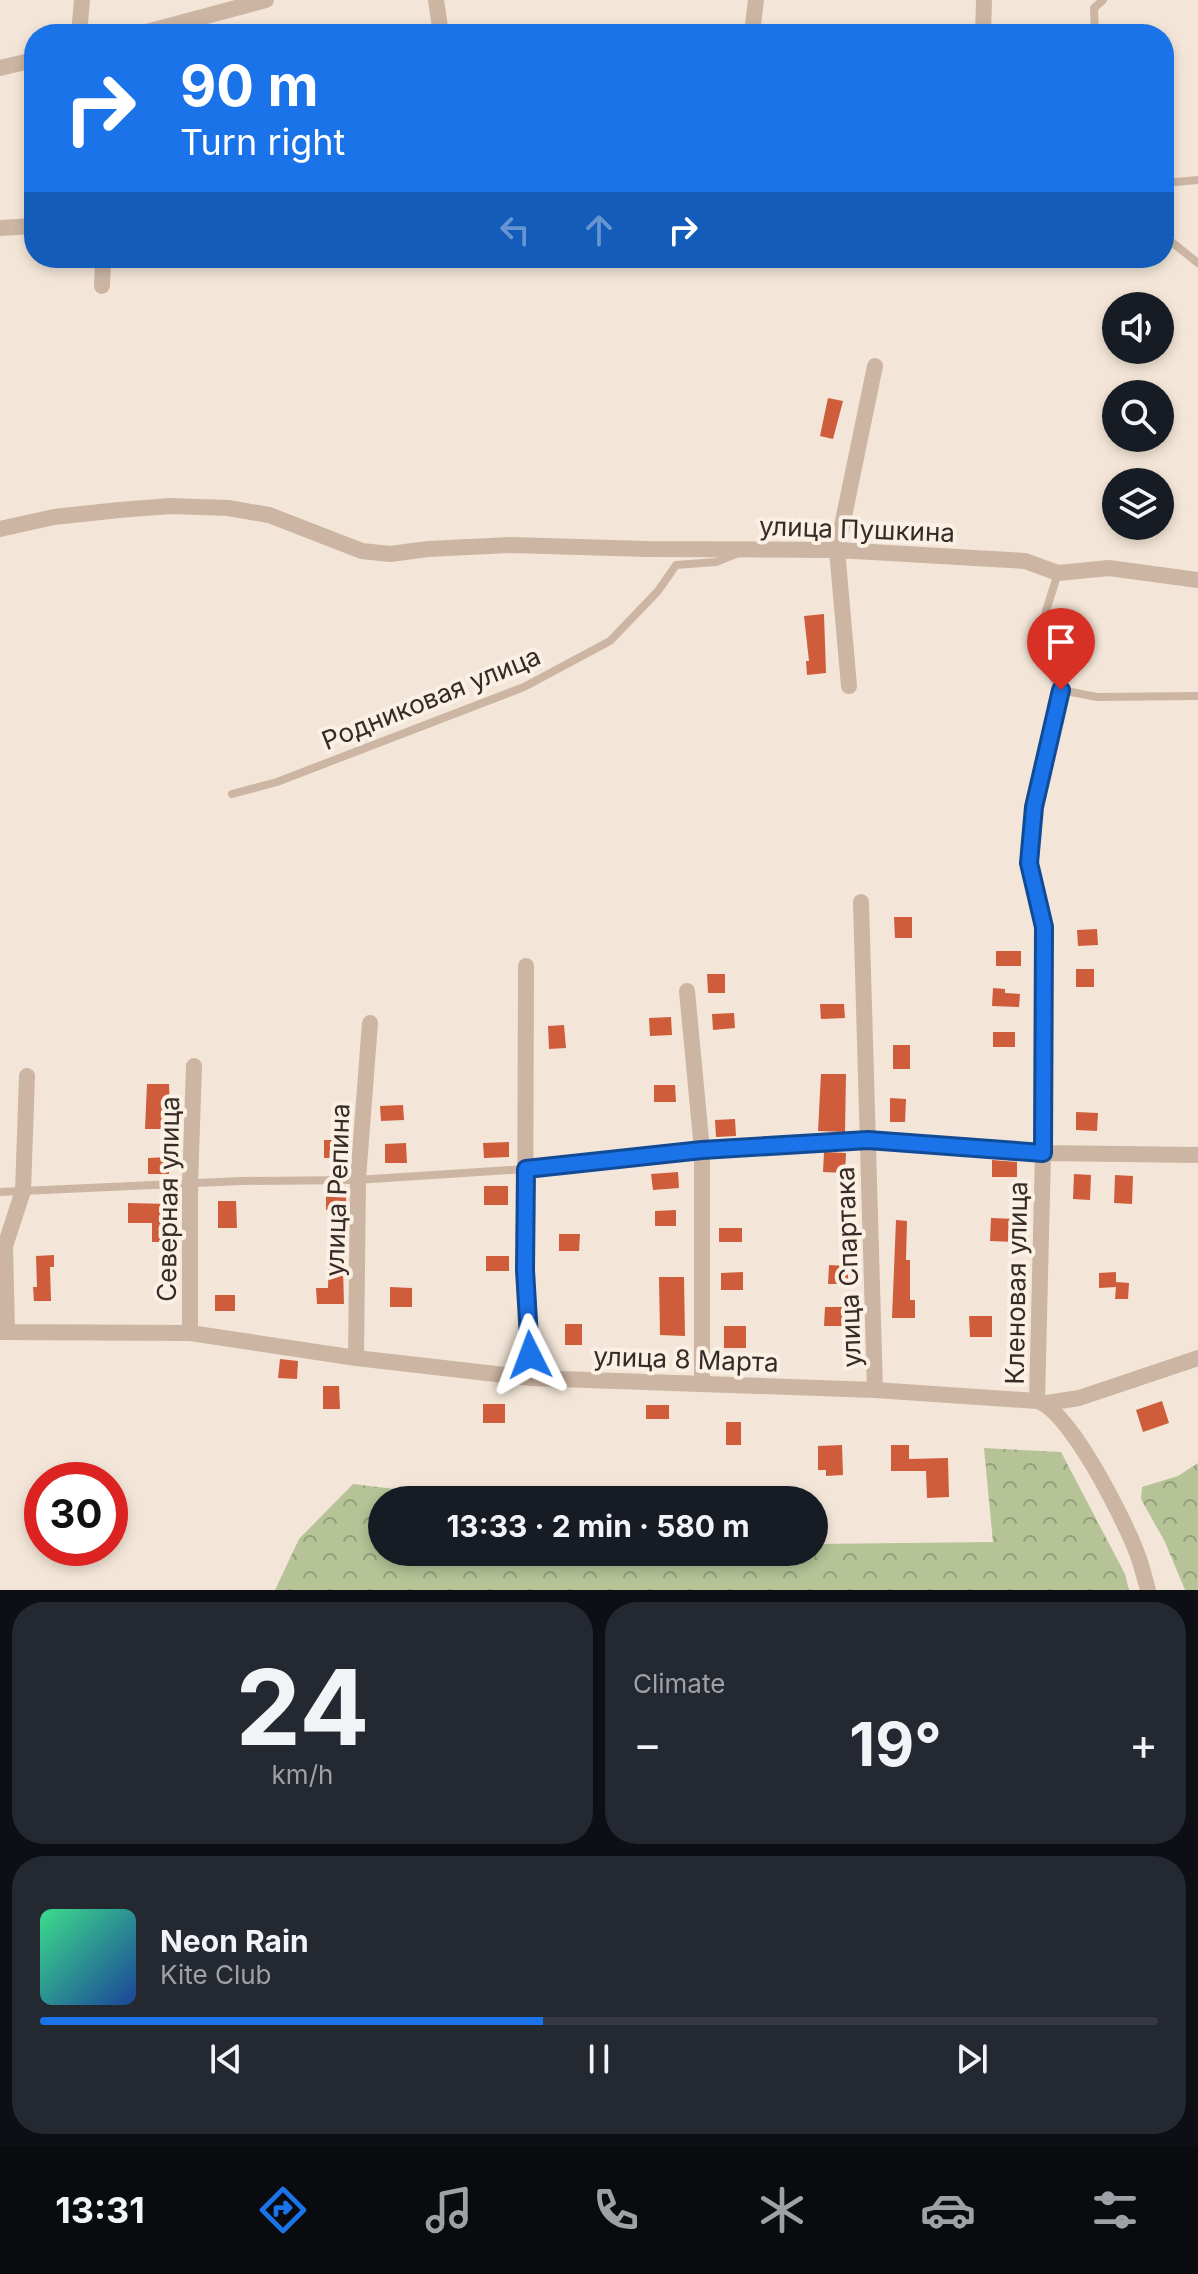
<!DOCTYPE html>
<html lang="en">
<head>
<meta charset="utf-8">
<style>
	:root { --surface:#171b24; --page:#242831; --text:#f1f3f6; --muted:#9ea1a6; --line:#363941; --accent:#1a73e8 }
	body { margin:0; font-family:Inter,sans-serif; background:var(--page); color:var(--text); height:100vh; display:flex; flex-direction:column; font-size:30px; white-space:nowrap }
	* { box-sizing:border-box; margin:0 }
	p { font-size:26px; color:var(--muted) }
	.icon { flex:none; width:44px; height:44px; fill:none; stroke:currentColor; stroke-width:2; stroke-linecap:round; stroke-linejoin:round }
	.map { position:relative; height:1590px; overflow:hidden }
	.details { display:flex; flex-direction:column; gap:12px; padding:12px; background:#0d0f14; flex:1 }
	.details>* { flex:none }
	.banner { position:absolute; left:24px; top:24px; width:1150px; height:244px; border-radius:32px; box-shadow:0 4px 12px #0003; background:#1a73e8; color:#fff; overflow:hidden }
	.tools { position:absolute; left:1102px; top:292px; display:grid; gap:16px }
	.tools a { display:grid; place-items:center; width:72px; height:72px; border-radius:50%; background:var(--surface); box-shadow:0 4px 12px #0003; font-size:40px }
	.speed { position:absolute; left:24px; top:1462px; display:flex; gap:16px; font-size:40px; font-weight:700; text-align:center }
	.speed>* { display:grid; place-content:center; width:104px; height:104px; border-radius:50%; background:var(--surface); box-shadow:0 4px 12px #0003; line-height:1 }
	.speed .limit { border:12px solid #d22; background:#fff; color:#111 }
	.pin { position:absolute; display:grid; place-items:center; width:68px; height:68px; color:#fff; margin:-82px -34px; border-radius:50% 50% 50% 0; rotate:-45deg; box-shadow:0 0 8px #0007 }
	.pin .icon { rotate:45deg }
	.me { position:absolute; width:88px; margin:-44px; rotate:357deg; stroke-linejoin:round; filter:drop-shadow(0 0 6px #0008) }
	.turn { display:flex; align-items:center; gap:28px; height:168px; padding:0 24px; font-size:36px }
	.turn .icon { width:104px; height:104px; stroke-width:2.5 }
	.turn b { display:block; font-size:56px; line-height:68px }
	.lanes { display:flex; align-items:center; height:76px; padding:0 24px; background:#0003; justify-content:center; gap:40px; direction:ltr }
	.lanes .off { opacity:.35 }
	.big { font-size:60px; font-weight:700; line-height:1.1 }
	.details .widget { flex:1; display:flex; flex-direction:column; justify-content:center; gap:12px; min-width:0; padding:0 28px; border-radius:32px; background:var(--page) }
	.details .dial { align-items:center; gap:0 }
	.dial b { font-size:104px; line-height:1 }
	.song { display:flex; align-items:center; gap:24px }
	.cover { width:96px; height:96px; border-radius:12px; background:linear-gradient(135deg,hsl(150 70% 55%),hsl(220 70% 35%)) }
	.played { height:8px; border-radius:4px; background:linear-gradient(90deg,var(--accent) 45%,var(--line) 45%) }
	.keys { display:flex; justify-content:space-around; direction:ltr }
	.heat { display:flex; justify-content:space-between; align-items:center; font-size:44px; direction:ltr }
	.details .tiles { flex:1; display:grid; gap:12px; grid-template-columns:1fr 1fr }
	.widget:last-child { grid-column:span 2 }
	.trip { position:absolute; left:368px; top:1486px; width:460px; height:80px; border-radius:40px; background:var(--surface); box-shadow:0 4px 12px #0003; font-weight:700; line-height:80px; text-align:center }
	.menu { display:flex; height:128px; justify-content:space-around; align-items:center; background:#090b0e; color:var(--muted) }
	.menu .icon { width:56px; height:56px }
	.menu .selected { color:var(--accent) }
	.menu b { font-size:36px; color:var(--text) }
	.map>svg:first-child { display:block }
	.forest { fill:url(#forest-crowns) }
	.building { fill:#cf5c3a }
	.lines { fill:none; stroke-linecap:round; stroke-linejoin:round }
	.lane { stroke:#ccb5a3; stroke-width:8 }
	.street { stroke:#ccb5a3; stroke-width:16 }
	.route-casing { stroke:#114b97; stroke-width:20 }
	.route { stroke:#1a73e8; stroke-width:14 }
	.labels { text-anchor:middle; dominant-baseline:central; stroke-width:8; stroke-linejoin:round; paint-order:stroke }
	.street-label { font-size:26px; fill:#362b26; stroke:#faf0e4 }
</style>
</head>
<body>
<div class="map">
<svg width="1198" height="1590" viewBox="0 0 1198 1590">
	<defs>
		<pattern id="forest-crowns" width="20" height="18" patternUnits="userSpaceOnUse" patternTransform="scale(2)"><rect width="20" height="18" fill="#b5c397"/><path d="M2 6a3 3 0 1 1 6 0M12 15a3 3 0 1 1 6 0" fill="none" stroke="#949f7b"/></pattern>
	</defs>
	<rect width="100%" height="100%" fill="#f3e6d8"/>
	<path class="forest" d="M984,1448L1061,1452L1125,1574L1129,1590H275L299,1539L353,1484L487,1500H382V1552H814V1544L993,1542Z
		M1198,1463V1590H1185L1165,1542L1141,1499L1142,1487L1178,1476Z"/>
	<path class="building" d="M828,398L843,401L833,439L820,436Z
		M824,614L826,673L807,675L806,661H809L804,616Z
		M894,917H912V938H895Z
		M1097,929L1098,945L1078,946L1077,930Z
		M996,951H1021V966H996Z
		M1076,969H1094V987H1076Z
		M707,974H725V993H708Z
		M993,988L1005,989V993L1020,994L1019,1007L992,1006Z
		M820,1004H844L845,1018L821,1019Z
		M734,1013L735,1028L713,1030L712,1014Z
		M671,1017L672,1035L650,1036L649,1018Z
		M564,1025L566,1048L549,1049L548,1026Z
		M993,1032H1015V1047H993Z
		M893,1045H910V1069H893Z
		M821,1074H846L845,1132L818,1131Z
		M147,1084H169L171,1129H145Z
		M654,1085H675L676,1102H654Z
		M890,1098L906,1099L905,1122H890Z
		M403,1105L404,1120L381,1121L380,1106Z
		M1076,1112L1098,1113L1097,1131L1076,1130Z
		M735,1119L736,1136L716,1137L715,1120Z
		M324,1140H346V1158H324Z
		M509,1142V1157L484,1158L483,1143Z
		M406,1143L407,1163H385V1144Z
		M824,1152L846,1153L845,1173L823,1172Z
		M169,1157V1174H148V1158Z
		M992,1160L1017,1162V1177H992Z
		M678,1172L679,1188L653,1190L651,1174Z
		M1074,1174L1091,1175L1090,1200L1073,1199Z
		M1115,1175L1133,1176L1132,1204L1114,1203Z
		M484,1186H508V1205H484Z
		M326,1193H346V1210H326Z
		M218,1201H236L237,1228H218Z
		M128,1203L169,1204L167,1242H152V1223H128Z
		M676,1210V1226H655V1211Z
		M991,1218L1016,1219L1015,1242L990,1241Z
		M896,1220L907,1221L906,1260H910V1300H915V1318H892Z
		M719,1228H742V1242H719Z
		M559,1234H580L579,1251H559Z
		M329,1251H346V1268H343L344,1304H317L316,1288H328Z
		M54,1255V1267H50L51,1301H34L33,1287H37L36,1256Z
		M486,1256H509V1271H486Z
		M829,1265L848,1266V1284H828Z
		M743,1272V1290H721V1273Z
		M1116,1272V1284V1282L1129,1283L1128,1299H1115L1116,1287L1099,1288V1273Z
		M659,1277H684L685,1336L660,1335Z
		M390,1287L412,1288V1307H390Z
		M215,1295H235V1311H215Z
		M825,1307H846V1326H824Z
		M969,1316H992V1337H970Z
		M565,1324H582V1345H565Z
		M724,1326H746V1348H724Z
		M280,1359L298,1361L297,1379L278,1378Z
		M323,1386H339L340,1409H323Z
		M1162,1401L1169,1423L1143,1432L1136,1410Z
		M483,1404H505V1423H483Z
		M646,1405H669V1419H646Z
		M726,1422H741V1445H726Z
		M842,1445L843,1475L826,1476V1470H818V1446Z
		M891,1445H909V1459L948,1458L949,1497L927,1498L926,1471H891Z"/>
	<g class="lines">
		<path class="lane" d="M1095,34L1094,8L1103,0
			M1164,183L1198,180
			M1164,236L1198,263
			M1058,573L1046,611L1042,660L1061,690L1097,697L1198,696
			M232,794L277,782L524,687L610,641L658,591L676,565L716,562L736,554
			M1044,927L1029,863L1031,826L1061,690
			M0,1192L241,1181L356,1180L526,1169L702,1150L868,1140"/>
		<path class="street" d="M436,0L441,34
			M79,34L82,0
			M139,34L266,0
			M752,34L756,0
			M983,34L984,0
			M0,68L34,60
			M0,228L34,226
			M102,286L103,258
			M0,529L54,517L119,510L171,506L228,508L269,515L362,551L390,554L428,549L511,545L647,549L837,550L1025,561L1058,573L1109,568L1198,580
			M849,686L837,550L875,366
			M861,902L875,1390
			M526,966L525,1270L531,1378
			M687,991L702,1150V1383
			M868,1140L1043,1153L1198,1155
			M0,1332L190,1333L356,1358L531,1378L875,1390L1037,1401C1069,1409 1122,1516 1135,1548C1141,1562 1144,1576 1148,1590
			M7,1332L5,1246L23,1191L27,1076
			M190,1333V1185L194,1066
			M356,1358L358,1179L370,1023
			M1037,1401L1043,1153L1044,927
			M1047,1403L1079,1398L1198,1358"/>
	</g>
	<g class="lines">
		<g class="route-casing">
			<path id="route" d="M530,1355L525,1270L526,1169L702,1150L868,1140L1043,1153L1044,927L1029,863L1034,807L1061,690"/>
		</g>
		<use href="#route" class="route"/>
	</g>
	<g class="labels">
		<g class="street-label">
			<text transform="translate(857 529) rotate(2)">улица Пушкина</text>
			<text transform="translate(431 698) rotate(-22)">Родниковая улица</text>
			<text transform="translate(337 1190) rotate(-88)">улица Репина</text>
			<text transform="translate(168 1199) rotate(-89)">Северная улица</text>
			<text transform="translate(848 1267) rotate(-92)">улица Спартака</text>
			<text transform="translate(1016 1283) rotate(-89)">Кленовая улица</text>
			<text transform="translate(686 1359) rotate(2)">улица 8 Марта</text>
		</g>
	</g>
</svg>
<div class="tools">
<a><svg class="icon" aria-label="sound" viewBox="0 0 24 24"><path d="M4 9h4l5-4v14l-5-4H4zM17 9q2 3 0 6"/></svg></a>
<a><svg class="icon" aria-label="search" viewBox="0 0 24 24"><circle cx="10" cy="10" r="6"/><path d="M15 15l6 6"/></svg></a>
<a><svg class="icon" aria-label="layers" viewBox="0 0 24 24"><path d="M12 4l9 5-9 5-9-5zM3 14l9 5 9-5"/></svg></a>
</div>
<div class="speed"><div class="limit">30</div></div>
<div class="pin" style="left:1061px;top:690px;background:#d93025"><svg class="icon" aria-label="arrive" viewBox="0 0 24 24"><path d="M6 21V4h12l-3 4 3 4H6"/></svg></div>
<svg class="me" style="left:530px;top:1355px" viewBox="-20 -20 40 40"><path d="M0-17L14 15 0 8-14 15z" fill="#1a73e8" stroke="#fff" stroke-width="4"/></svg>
<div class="trip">13:33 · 2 min · 580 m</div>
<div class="banner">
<div class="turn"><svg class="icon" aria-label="right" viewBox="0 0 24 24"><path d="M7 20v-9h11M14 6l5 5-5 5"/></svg><div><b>90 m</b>Turn right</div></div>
<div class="lanes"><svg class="icon off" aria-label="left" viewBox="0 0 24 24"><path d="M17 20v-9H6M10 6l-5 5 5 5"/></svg><svg class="icon off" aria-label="ahead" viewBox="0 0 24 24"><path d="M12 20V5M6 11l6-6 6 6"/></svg><svg class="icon" aria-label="right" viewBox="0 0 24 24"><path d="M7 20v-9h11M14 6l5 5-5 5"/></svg></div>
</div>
</div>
<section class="details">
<div class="tiles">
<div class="widget dial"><b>24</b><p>km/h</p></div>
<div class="widget"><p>Climate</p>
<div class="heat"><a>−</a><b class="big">19°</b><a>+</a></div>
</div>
<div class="widget">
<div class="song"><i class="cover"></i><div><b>Neon Rain</b><p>Kite Club</p></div></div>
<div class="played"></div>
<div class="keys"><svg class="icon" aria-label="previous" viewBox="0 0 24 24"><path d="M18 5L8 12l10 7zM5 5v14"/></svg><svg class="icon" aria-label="pause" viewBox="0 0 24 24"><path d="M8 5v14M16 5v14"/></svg><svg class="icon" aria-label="next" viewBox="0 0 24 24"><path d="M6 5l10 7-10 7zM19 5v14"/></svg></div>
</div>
</div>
</section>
<nav class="menu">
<b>13:31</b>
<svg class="icon selected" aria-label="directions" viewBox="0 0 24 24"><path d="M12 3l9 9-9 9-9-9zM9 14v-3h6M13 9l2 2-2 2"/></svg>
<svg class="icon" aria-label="music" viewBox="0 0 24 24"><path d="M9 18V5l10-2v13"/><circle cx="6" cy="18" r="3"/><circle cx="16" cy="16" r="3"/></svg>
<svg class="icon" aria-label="phone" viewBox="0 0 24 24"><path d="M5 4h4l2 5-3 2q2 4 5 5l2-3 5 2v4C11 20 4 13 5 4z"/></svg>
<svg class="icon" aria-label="climate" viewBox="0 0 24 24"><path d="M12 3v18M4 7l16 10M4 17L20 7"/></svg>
<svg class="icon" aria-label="car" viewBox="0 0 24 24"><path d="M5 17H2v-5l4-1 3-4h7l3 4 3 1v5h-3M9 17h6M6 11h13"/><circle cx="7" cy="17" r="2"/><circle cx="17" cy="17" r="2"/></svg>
<svg class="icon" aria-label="filters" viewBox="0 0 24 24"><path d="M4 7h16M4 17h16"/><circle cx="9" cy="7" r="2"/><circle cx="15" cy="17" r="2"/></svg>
</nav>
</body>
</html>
